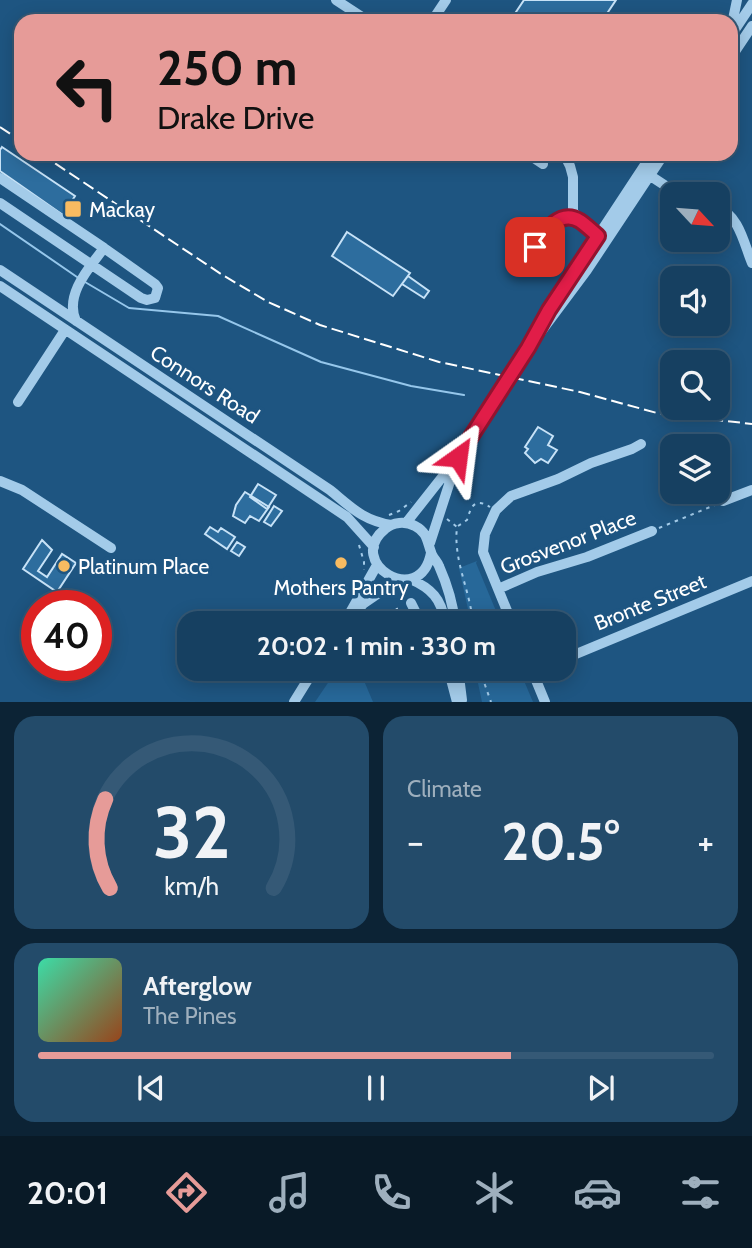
<!DOCTYPE html>
<html lang="en">
<head>
<meta charset="utf-8">
<style>
	:root { --surface:#164061; --page:#234b6a; --text:#f1f3f6; --muted:#9eafbd; --line:#355976; --accent:#e69b98 }
	body { margin:0; font-family:Cabin,sans-serif; background:var(--page); color:var(--text); height:100vh; display:flex; flex-direction:column; font-size:26px; white-space:nowrap }
	* { box-sizing:border-box; margin:0 }
	p { font-size:23px; color:var(--muted) }
	.icon { flex:none; width:38px; height:38px; fill:none; stroke:currentColor; stroke-width:2; stroke-linecap:round; stroke-linejoin:round }
	.map { position:relative; height:702px; overflow:hidden }
	.side { display:flex; flex-direction:column; gap:14px; padding:14px; background:#0c2335; flex:1 }
	.side>* { flex:none }
	.guide { position:absolute; left:14px; top:14px; width:724px; height:147px; border-radius:21px; box-shadow:0 4px 18px #0003,0 0 0 2px var(--line); background:#e69b98; color:#111; overflow:hidden }
	.needle { width:46px; rotate:116deg }
	.controls { position:absolute; left:660px; top:182px; display:grid; gap:14px }
	.controls a { display:grid; place-items:center; width:70px; height:70px; border-radius:14px; background:var(--surface); box-shadow:0 4px 18px #0003,0 0 0 2px var(--line); font-size:35px }
	.speed { position:absolute; left:21px; top:590px; display:flex; gap:14px; font-size:35px; font-weight:700; text-align:center }
	.speed>* { display:grid; place-content:center; width:91px; height:91px; border-radius:50%; background:var(--surface); box-shadow:0 4px 18px #0003,0 0 0 2px var(--line); line-height:1 }
	.speed .limit { border:10px solid #d22; background:#fff; color:#111 }
	.pin { position:absolute; display:grid; place-items:center; width:60px; height:60px; color:#fff; margin:-30px; border-radius:14px; box-shadow:0 4px 10px #0006 }
	.me { position:absolute; width:77px; margin:-38px; rotate:31deg; stroke-linejoin:round; filter:drop-shadow(0 0 5px #0008) }
	.turn { display:flex; align-items:center; gap:24px; height:147px; padding:0 28px; font-size:32px }
	.turn .icon { width:91px; height:91px; stroke-width:2.5 }
	.turn b { display:block; font-size:49px; line-height:60px }
	.big { font-size:52px; font-weight:700; line-height:1.1 }
	.side .card { flex:1; display:flex; flex-direction:column; justify-content:center; gap:10px; min-width:0; padding:0 24px; border-radius:21px; background:var(--page) }
	.side .dial { align-items:center; gap:0 }
	.dial svg { height:182px; overflow:visible; fill:none; stroke:var(--line); stroke-width:7; stroke-linecap:round; text-anchor:middle }
	.dial text { fill:var(--text); stroke:none }
	.song { display:flex; align-items:center; gap:21px }
	.cover { width:84px; height:84px; border-radius:10px; background:linear-gradient(135deg,hsl(160 70% 55%),hsl(20 70% 35%)) }
	.played { height:7px; border-radius:4px; background:linear-gradient(90deg,var(--accent) 70%,var(--line) 70%) }
	.keys { display:flex; justify-content:space-around; direction:ltr }
	.heat { display:flex; justify-content:space-between; align-items:center; font-size:38px; direction:ltr }
	.side .tiles { flex:1; display:grid; gap:14px; grid-template-columns:1fr 1fr }
	.card:last-child { grid-column:span 2 }
	.trip { position:absolute; left:177px; top:611px; width:399px; height:70px; border-radius:21px; background:var(--surface); box-shadow:0 4px 18px #0003,0 0 0 2px var(--line); font-weight:700; line-height:70px; text-align:center }
	.dock { display:flex; height:112px; justify-content:space-around; align-items:center; background:#091a27; color:var(--muted) }
	.dock .icon { width:49px; height:49px }
	.dock .current { color:var(--accent) }
	.dock b { font-size:32px; color:var(--text) }
	.map>svg:first-child { display:block }
	.green { fill:#276899 }
	.lines { fill:none; stroke-linecap:round; stroke-linejoin:round }
	.stream { stroke:#96c7eb; stroke-width:2 }
	.building { fill:#2d6d9e; stroke:#c7e2f7; stroke-width:2 }
	.path { stroke:#a3cbe9; stroke-width:2; stroke-dasharray:3.5 5; stroke-linecap:butt }
	.minor { stroke:#a3cbe9; stroke-width:10 }
	.rail { stroke:#fff; stroke-width:2; stroke-dasharray:12 5; stroke-linecap:butt }
	.minor-bridge { stroke:#a3cbe9; stroke-width:10 }
	.route-casing { stroke:#92132f; stroke-width:18 }
	.route { stroke:#e11d48; stroke-width:12 }
	.poi-dot { fill:#f8bb61; stroke:#1e5581; stroke-width:2.5 }
	.labels { text-anchor:middle; dominant-baseline:central; stroke-width:7; stroke-linejoin:round; paint-order:stroke }
	.poi-label { font-size:21px; fill:#fff; stroke:#1e5581; text-anchor:start }
	.street-label { font-size:21px; fill:#fff; stroke:#1e5581 }
</style>
</head>
<body>
<div class="map">
<svg width="752" height="702" viewBox="0 0 752 702">
	<rect width="100%" height="100%" fill="#1e5581"/>
	<path class="green" d="M477,561L476,563L501,623H471L459,568Z
		M338,668L359,669L373,702H315Z
		M475,669H519L533,702H482Z"/>
	<g class="lines">
		<path class="stream" d="M0,224L77,277
			M85,282L129,308L218,316L321,362L411,386L464,395"/>
	</g>
	<path class="building" d="M524,0H616L602,21H510Z
		M2,147L75,196L63,215L0,171V150Z
		M347,232L410,273L393,296L332,256Z
		M408,276L429,291L424,298L402,284Z
		M538,427L553,436L548,445L557,450L548,463L541,459L535,463L525,453L528,449L525,447Z
		M258,484L276,495L267,509L250,497Z
		M245,492L269,507L259,521L250,516L245,523L233,516L236,505Z
		M274,506L282,511L271,526L264,522Z
		M210,527L218,532L221,528L235,537L227,549L205,534Z
		M42,540L52,550L38,571L47,577L62,554L76,563L57,592L23,569Z
		M237,542L245,547L239,556L231,551Z
		M397,609L404,622L386,623L384,618Z"/>
	<g class="lines">
		<path class="path" d="M389,515L399,511L411,502
			M447,519L457,527C453,560 470,590 473,623
			M458,526L467,520C471,507 474,497 490,507
			M659,528L715,505
			M359,545L364,562V570
			M393,594L408,595
			M479,668L491,702"/>
		<path class="minor" d="M336,0L368,21
			M432,21L446,0
			M732,24L737,0
			M732,34L752,4
			M732,56L752,26
			M528,154L543,164
			M564,154L570,166L573,177V211L578,220L602,238
			M646,173L678,194
			M0,178L104,248C89,268 64,295 76,321
			M0,203L141,298L147,300L155,298L158,288L155,284L104,248
			M718,208C739,215 744,244 752,263
			M523,266L553,222L560,219L578,220
			M0,270L330,490C351,507 362,520 391,525
			M0,286L347,517L374,547
			M550,309L652,154
			M514,368L587,270L664,154
			M18,402L65,330
			M0,481L22,490L111,548
			M723,501L752,490
			M406,523L458,457L502,386
			M430,543L456,463
			M431,553C420,610 344,562 385,529C393,522 405,521 415,526C427,532 427,541 431,552C432,557 437,561 439,566C447,584 453,604 455,623
			M410,579C431,588 442,599 445,623
			M498,589L537,572L587,557L652,531
			M411,603L421,623
			M351,611L377,565
			M347,623L363,604L398,580
			M512,623L483,552L485,534L496,510L511,496L558,479L591,463L632,449L641,444
			M564,659L752,581
			M448,668L457,702
			M458,668L462,700
			M531,668L545,702
			M294,702L315,668"/>
		<path class="rail" d="M0,127L21,141
			M41,154L221,274L268,302L320,325L439,362L580,392L657,413L752,424"/>
		<path class="minor-bridge" d="M502,386L514,368"/>
	</g>
	<g class="lines">
		<g class="route-casing">
			<path id="route" d="M458,457L528,348L549,310L598,236C592,231 586,225 580,221C559,208 544,233 535,247"/>
		</g>
		<use href="#route" class="route"/>
	</g>
	<g class="poi-dot">
		<rect x="64" y="200" width="18" height="18" rx="3.5"/>
		<circle cx="341" cy="563" r="7"/>
		<circle cx="64" cy="566" r="7"/>
	</g>
	<g class="labels">
		<g class="poi-label">
			<text x="89" y="209">Mackay</text>
			<text x="78" y="566">Platinum Place</text>
			<text x="341" y="587" text-anchor="middle">Mothers Pantry</text>
		</g>
		<g class="street-label">
			<text transform="translate(205 384) rotate(33)">Connors Road</text>
			<text transform="translate(568 542) rotate(-21)">Grosvenor Place</text>
			<text transform="translate(650 602) rotate(-22)">Bronte Street</text>
		</g>
	</g>
</svg>
<div class="controls">
<a><svg class="needle" viewBox="-14 -14 28 28"><path d="M0-13l5 13h-10z" fill="#e53935"/><path d="M0 13l5-13h-10z" fill="#9eafbd"/></svg></a>
<a><svg class="icon" aria-label="sound" viewBox="0 0 24 24"><path d="M4 9h4l5-4v14l-5-4H4zM17 9q2 3 0 6"/></svg></a>
<a><svg class="icon" aria-label="search" viewBox="0 0 24 24"><circle cx="10" cy="10" r="6"/><path d="M15 15l6 6"/></svg></a>
<a><svg class="icon" aria-label="layers" viewBox="0 0 24 24"><path d="M12 4l9 5-9 5-9-5zM3 14l9 5 9-5"/></svg></a>
</div>
<div class="speed"><div class="limit">40</div></div>
<div class="pin" style="left:535px;top:247px;background:#d93025"><svg class="icon" aria-label="arrive" viewBox="0 0 24 24"><path d="M6 21V4h12l-3 4 3 4H6"/></svg></div>
<svg class="me" style="left:458px;top:457px" viewBox="-20 -20 40 40"><path d="M0-17L14 15 0 8-14 15z" fill="#e11d48" stroke="#fff" stroke-width="4"/></svg>
<div class="trip">20:02 · 1 min · 330 m</div>
<div class="guide">
<div class="turn"><svg class="icon" aria-label="left" viewBox="0 0 24 24"><path d="M17 20v-9H6M10 6l-5 5 5 5"/></svg><div><b>250 m</b>Drake Drive</div></div>
</div>
</div>
<section class="side">
<div class="tiles">
<div class="card dial"><svg viewBox="0 0 100 80">
<path d="M14 69A42 42 0 1 1 86 69"/>
<path d="M14 69A42 42 0 0 1 12 30" stroke="#e69b98"/>
<text x="50" y="56" font-size="32" font-weight="700">32</text>
<text x="50" y="72" font-size="11">km/h</text>
</svg></div>
<div class="card"><p>Climate</p>
<div class="heat"><a>−</a><b class="big">20.5°</b><a>+</a></div>
</div>
<div class="card">
<div class="song"><i class="cover"></i><div><b>Afterglow</b><p>The Pines</p></div></div>
<div class="played"></div>
<div class="keys"><svg class="icon" aria-label="previous" viewBox="0 0 24 24"><path d="M18 5L8 12l10 7zM5 5v14"/></svg><svg class="icon" aria-label="pause" viewBox="0 0 24 24"><path d="M8 5v14M16 5v14"/></svg><svg class="icon" aria-label="next" viewBox="0 0 24 24"><path d="M6 5l10 7-10 7zM19 5v14"/></svg></div>
</div>
</div>
</section>
<nav class="dock">
<b>20:01</b>
<svg class="icon current" aria-label="directions" viewBox="0 0 24 24"><path d="M12 3l9 9-9 9-9-9zM9 14v-3h6M13 9l2 2-2 2"/></svg>
<svg class="icon" aria-label="music" viewBox="0 0 24 24"><path d="M9 18V5l10-2v13"/><circle cx="6" cy="18" r="3"/><circle cx="16" cy="16" r="3"/></svg>
<svg class="icon" aria-label="phone" viewBox="0 0 24 24"><path d="M5 4h4l2 5-3 2q2 4 5 5l2-3 5 2v4C11 20 4 13 5 4z"/></svg>
<svg class="icon" aria-label="climate" viewBox="0 0 24 24"><path d="M12 3v18M4 7l16 10M4 17L20 7"/></svg>
<svg class="icon" aria-label="car" viewBox="0 0 24 24"><path d="M5 17H2v-5l4-1 3-4h7l3 4 3 1v5h-3M9 17h6M6 11h13"/><circle cx="7" cy="17" r="2"/><circle cx="17" cy="17" r="2"/></svg>
<svg class="icon" aria-label="filters" viewBox="0 0 24 24"><path d="M4 7h16M4 17h16"/><circle cx="9" cy="7" r="2"/><circle cx="15" cy="17" r="2"/></svg>
</nav>
</body>
</html>
